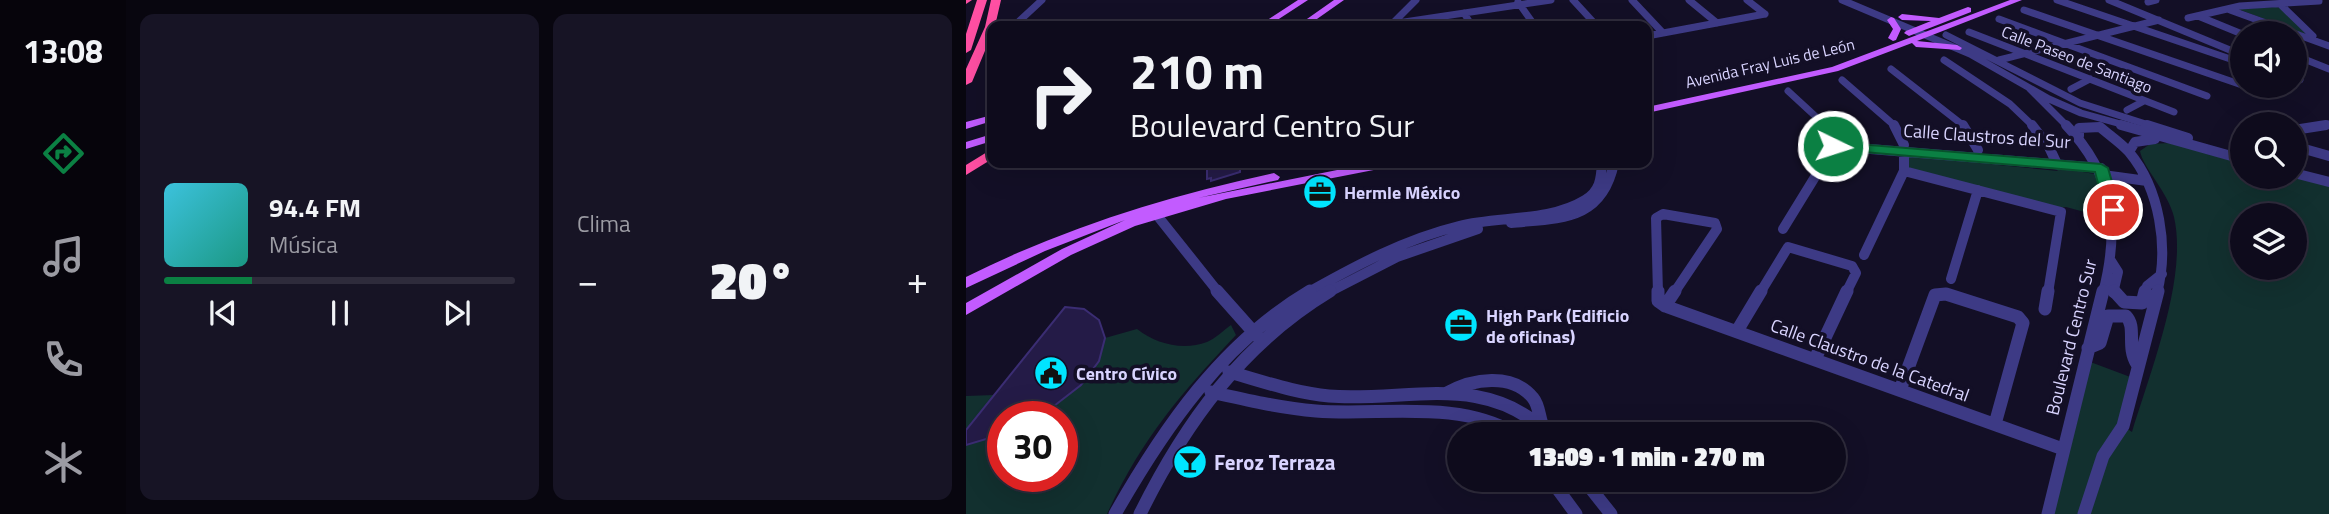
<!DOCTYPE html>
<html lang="es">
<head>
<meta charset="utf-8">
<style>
	:root { --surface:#0e0b1c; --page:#171425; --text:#f1f3f6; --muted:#9b9ba3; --line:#2e2b3b; --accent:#0b8043 }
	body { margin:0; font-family:"Titillium Web",sans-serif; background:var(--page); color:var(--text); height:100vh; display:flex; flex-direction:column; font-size:26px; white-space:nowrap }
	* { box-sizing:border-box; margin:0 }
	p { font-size:23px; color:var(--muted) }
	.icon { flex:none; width:38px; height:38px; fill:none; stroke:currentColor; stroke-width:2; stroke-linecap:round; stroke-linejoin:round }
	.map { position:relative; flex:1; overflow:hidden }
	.details { display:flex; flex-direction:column; gap:14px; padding:14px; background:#08060f; width:840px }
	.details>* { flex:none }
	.top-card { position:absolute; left:21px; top:21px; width:665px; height:147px; border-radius:14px; box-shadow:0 7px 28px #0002,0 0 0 2px var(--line); background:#0e0b1c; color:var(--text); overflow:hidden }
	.fabs { position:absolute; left:1264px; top:21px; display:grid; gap:14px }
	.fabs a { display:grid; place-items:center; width:77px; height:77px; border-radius:50%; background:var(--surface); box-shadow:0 7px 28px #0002,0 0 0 2px var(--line); font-size:35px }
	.speed { position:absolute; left:21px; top:401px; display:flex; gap:14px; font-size:35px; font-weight:700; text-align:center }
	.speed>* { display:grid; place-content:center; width:91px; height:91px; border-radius:50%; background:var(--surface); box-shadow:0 7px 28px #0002,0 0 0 2px var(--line); line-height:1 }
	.speed .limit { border:10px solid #d22; background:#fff; color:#111 }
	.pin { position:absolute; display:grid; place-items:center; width:60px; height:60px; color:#fff; margin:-30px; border:4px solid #fff; border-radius:50%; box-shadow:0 2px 7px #0007 }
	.me { position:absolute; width:77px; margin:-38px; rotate:94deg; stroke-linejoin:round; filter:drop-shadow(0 0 5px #0008) }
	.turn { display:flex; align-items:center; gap:24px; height:147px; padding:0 28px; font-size:32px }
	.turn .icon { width:91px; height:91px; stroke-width:2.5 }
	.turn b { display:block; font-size:49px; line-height:60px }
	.big { font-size:52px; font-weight:800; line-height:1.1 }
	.details .tile { flex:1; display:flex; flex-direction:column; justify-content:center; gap:10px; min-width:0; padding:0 24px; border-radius:14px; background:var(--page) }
	.song { display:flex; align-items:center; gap:21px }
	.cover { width:84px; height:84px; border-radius:10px; background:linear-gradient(135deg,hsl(190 70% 55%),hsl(170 70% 35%)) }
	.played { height:7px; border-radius:4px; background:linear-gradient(90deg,var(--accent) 25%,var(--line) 25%) }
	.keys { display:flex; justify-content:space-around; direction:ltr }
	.heat { display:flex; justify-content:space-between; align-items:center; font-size:38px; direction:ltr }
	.details .tiles { flex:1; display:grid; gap:14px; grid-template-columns:repeat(2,1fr) }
	.trip { position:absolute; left:481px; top:422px; width:399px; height:70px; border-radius:35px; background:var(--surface); box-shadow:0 7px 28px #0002,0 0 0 2px var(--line); font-weight:800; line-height:70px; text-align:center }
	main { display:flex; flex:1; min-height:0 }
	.dock { display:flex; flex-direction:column; width:126px; justify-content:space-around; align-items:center; background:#06040b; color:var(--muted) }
	.dock .icon { width:49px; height:49px }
	.dock .on { color:var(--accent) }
	.dock b { font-size:32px; color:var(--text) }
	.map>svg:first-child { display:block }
	.green { fill:#12302f; fill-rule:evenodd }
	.building { fill:#241b47; stroke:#3b2d73; stroke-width:2 }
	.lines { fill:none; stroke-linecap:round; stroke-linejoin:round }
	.minor-far2 { stroke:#3d3a85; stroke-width:7 }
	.minor-far1 { stroke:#3d3a85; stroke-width:10 }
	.minor { stroke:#3d3a85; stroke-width:13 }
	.major { fill:#c25bff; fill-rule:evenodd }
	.highway { fill:#ff4fa3; fill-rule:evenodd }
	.route { fill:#0b8043; stroke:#07532c; stroke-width:2 }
	.labels { text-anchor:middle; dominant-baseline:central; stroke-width:7; stroke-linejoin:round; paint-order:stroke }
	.far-street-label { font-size:16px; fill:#d9d4ff; stroke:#130f26 }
	.street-label { font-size:18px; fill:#d9d4ff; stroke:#130f26 }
	.poi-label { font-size:18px; font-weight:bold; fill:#d9d4ff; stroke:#130f26; text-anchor:start }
	.near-poi-label { font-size:21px; font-weight:bold; fill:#d9d4ff; stroke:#130f26; text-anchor:start }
</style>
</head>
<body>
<main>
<nav class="dock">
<b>13:08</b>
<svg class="icon on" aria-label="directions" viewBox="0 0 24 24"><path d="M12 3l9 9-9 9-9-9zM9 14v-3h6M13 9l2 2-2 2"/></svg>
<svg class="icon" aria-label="music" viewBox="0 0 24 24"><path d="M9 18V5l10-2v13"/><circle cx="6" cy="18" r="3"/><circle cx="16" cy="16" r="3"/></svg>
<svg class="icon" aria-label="phone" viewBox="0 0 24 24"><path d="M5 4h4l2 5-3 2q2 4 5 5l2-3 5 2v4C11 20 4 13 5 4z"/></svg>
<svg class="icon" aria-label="climate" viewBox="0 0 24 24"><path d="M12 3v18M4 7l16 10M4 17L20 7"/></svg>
</nav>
<section class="details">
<div class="tiles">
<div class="tile">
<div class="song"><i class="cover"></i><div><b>94.4 FM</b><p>Música</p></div></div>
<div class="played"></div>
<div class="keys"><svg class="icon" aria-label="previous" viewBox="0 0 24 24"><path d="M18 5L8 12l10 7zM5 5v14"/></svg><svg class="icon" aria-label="pause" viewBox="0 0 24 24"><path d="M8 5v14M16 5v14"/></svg><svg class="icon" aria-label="next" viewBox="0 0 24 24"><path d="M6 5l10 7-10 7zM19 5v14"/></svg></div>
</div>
<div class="tile"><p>Clima</p>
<div class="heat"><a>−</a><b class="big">20°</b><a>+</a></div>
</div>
</div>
</section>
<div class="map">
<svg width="1363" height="514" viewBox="0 0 1363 514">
	<rect width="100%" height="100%" fill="#130f26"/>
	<path class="green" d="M1310,7L1317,9L1341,35L1272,9Z
		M1204,143L1276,162V177H1328L1363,186V514H1082L1119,360L1167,378L1157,426L1166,432C1184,372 1222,278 1208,217C1202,192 1177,168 1174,151L1184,144ZM1276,215H1328V268H1276Z
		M938,151L1023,158L1032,165L1092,171L1085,164C1101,165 1113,173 1130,174L1135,186L1137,217L1100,207L1089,209L938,171Z
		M265,325L270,335C213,396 176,438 141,514H0V445L37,434V476H96V416H71L114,385L139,338L171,329C190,344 217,351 241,342C249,339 258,330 265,325Z
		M28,395L0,430V396Z"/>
	<path class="building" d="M241,163H274V172L245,181V178L241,179Z
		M99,307L118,309L133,320L139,338L133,361L115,385L88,406L71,416H37V434L0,445V430Z"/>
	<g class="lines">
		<path class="minor-far2" d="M607,0L631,26
			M666,0L697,33
			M723,0L751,23
			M781,0L799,14
			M876,0L1004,54L1083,99L1115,113L1162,126
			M1091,0L1276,63
			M1143,0L1276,55
			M552,2L569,26
			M1182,2L1190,0
			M1315,5L1347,36
			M1058,10L1276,85
			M1264,10L1363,46
			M498,13L506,26
			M1232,16L1276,34
			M1222,18L1274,6L1353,1
			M1033,19L1241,96
			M425,24L585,0
			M425,25L450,0
			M48,26L76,0
			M1003,32L1208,112
			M980,35L1114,103L1186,126
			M681,36L799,14
			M1328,55L1363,69
			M978,60L1044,104L1067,126
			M1033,60L1193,20
			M925,69L998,126
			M1328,78L1334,80
			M876,80L929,126
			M1063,88L1101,126
			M1105,89L1124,79
			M822,91L860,126
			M1161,110L1178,101
			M1350,126L1363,124"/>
		<path class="minor-far1" d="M928,125L938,145
			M997,125L1012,150
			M1066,125L1083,147L1091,164
			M1100,125C1148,175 1154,227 1137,293
			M1155,125L1276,159
			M1181,125L1222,138
			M1328,130L1360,125
			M1113,136V128L1134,127C1143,135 1155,143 1163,152C1194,189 1203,248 1191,293
			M868,146L1135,168
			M1328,146L1363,156
			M1163,152L1169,142L1189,139
			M938,171L1095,212L1082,293
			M1328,173L1363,182
			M1137,175L1181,181
			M190,214L253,293
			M545,223C595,218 636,221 648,163
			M817,229L868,146L859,125
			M898,255L938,171V151
			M1145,261L1152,272L1147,293
			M985,279L1012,190
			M341,293C389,266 439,239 493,226C533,216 583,222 619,200C634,191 635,179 636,163
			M361,293L431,257L512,229
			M692,293L690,218L697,214L749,223L751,229L708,293
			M794,293L822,247L886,266L890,273L880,293
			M1179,293L1181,286L1196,274"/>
		<path class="minor" d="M251,291L291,336
			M692,291V301L699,306
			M1148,291L1158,302L1176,303L1179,291
			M699,306L1097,449
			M699,306L709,291
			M1079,309L1082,291
			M771,331L795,291
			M1122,348L1134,343L1142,316H1160C1171,327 1160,347 1171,364
			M849,359L881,291
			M263,372C296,381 329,393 363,396C443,402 518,371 583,434
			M934,390L969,295L980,294L1052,317L1057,323L1029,424
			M245,392C280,400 315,408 350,411C416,416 491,399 550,434
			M481,393C506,379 546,372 567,398C573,405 573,416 576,424
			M585,480L610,514
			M618,480L645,514
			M149,514C198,428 256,343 344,291
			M174,514C219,423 276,344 364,291
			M1082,514L1137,291
			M1118,514L1137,456L1157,426L1192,291"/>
		<path class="major" d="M332,0H342L302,26H292Z
			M368,0H378L341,26H331Z
			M1044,0H1056L951,41L991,45L996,48L994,50L950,47L946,43L872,71L681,113V107L866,67Z
			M1002,7L1005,8V12L943,36L938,33L940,31L965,21L936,20L932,17L936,14L973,18Z
			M925,17L928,18L935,29L930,40L927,41L922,38L927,29L921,20Z
			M26,115V121L0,129V122Z
			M26,134V141L0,149V142Z
			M406,163H429L423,167L260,199L169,226L105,255L0,315V303L96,249L159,220L79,251L0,288V277C98,228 201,196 308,173L314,177L312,180L232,198Z"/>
		<path class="highway" d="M0,0H6L0,4Z
			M11,0H21L5,50L0,53V34Z
			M25,0H35L29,26H26V34L6,82L0,85V69L19,27Z
			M26,149V159L0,175V165Z"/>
	</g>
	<path class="route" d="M867,142L1135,164L1142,168L1154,210L1147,215L1139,210L1129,172L863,149V143Z"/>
	<defs>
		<g id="office-disc" transform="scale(1.75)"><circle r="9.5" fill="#00e5ff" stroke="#130f26"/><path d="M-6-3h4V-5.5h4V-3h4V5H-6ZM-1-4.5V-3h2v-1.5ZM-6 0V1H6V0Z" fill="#111"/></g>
		<g id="civic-disc" transform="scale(1.75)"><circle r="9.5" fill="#00e5ff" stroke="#130f26"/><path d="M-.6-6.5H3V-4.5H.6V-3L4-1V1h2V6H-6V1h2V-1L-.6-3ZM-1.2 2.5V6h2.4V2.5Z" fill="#111"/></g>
		<g id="bar-disc" transform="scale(1.75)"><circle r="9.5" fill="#00e5ff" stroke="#130f26"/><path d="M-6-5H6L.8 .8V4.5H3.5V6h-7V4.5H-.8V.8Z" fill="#111"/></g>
	</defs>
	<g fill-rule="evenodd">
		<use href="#office-disc" x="354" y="192"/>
		<use href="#office-disc" x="495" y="325"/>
		<use href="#civic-disc" x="85" y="373"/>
		<use href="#bar-disc" x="224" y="462"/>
	</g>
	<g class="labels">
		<g class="far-street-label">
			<text transform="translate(1111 59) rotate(21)">Calle Paseo de Santiago</text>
			<text transform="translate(804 63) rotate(-13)">Avenida Fray Luis de León</text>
		</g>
		<g class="street-label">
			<text transform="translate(1021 136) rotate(4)">Calle Claustros del Sur</text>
			<text transform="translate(1105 337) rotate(-76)">Boulevard Centro Sur</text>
			<text transform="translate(904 360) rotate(20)">Calle Claustro de la Catedral</text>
		</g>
		<g class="poi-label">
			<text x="378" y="192">Hermle México</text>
			<text x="520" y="315">High Park (Edificio<tspan x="520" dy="21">de oficinas)</tspan></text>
			<text x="110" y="373">Centro Cívico</text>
		</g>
		<g class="near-poi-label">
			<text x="248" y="462">Feroz Terraza</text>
		</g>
	</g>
</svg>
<div class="fabs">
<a><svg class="icon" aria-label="sound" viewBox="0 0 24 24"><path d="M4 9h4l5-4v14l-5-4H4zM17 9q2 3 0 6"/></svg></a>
<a><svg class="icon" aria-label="search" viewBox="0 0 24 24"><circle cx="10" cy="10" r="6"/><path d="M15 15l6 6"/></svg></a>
<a><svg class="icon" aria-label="layers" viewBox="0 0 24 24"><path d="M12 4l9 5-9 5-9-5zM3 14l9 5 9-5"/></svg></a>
</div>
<div class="speed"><div class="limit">30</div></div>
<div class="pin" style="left:1147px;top:210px;background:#d93025"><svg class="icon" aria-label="arrive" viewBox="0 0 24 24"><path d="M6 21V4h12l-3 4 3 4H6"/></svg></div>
<svg class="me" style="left:867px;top:146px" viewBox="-20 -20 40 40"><circle r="17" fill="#0b8043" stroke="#fff" stroke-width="3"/><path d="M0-11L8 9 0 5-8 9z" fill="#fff"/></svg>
<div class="trip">13:09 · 1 min · 270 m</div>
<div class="top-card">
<div class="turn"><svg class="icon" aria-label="right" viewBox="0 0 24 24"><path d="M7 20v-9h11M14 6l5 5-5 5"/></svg><div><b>210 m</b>Boulevard Centro Sur</div></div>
</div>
</div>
</main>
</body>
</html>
